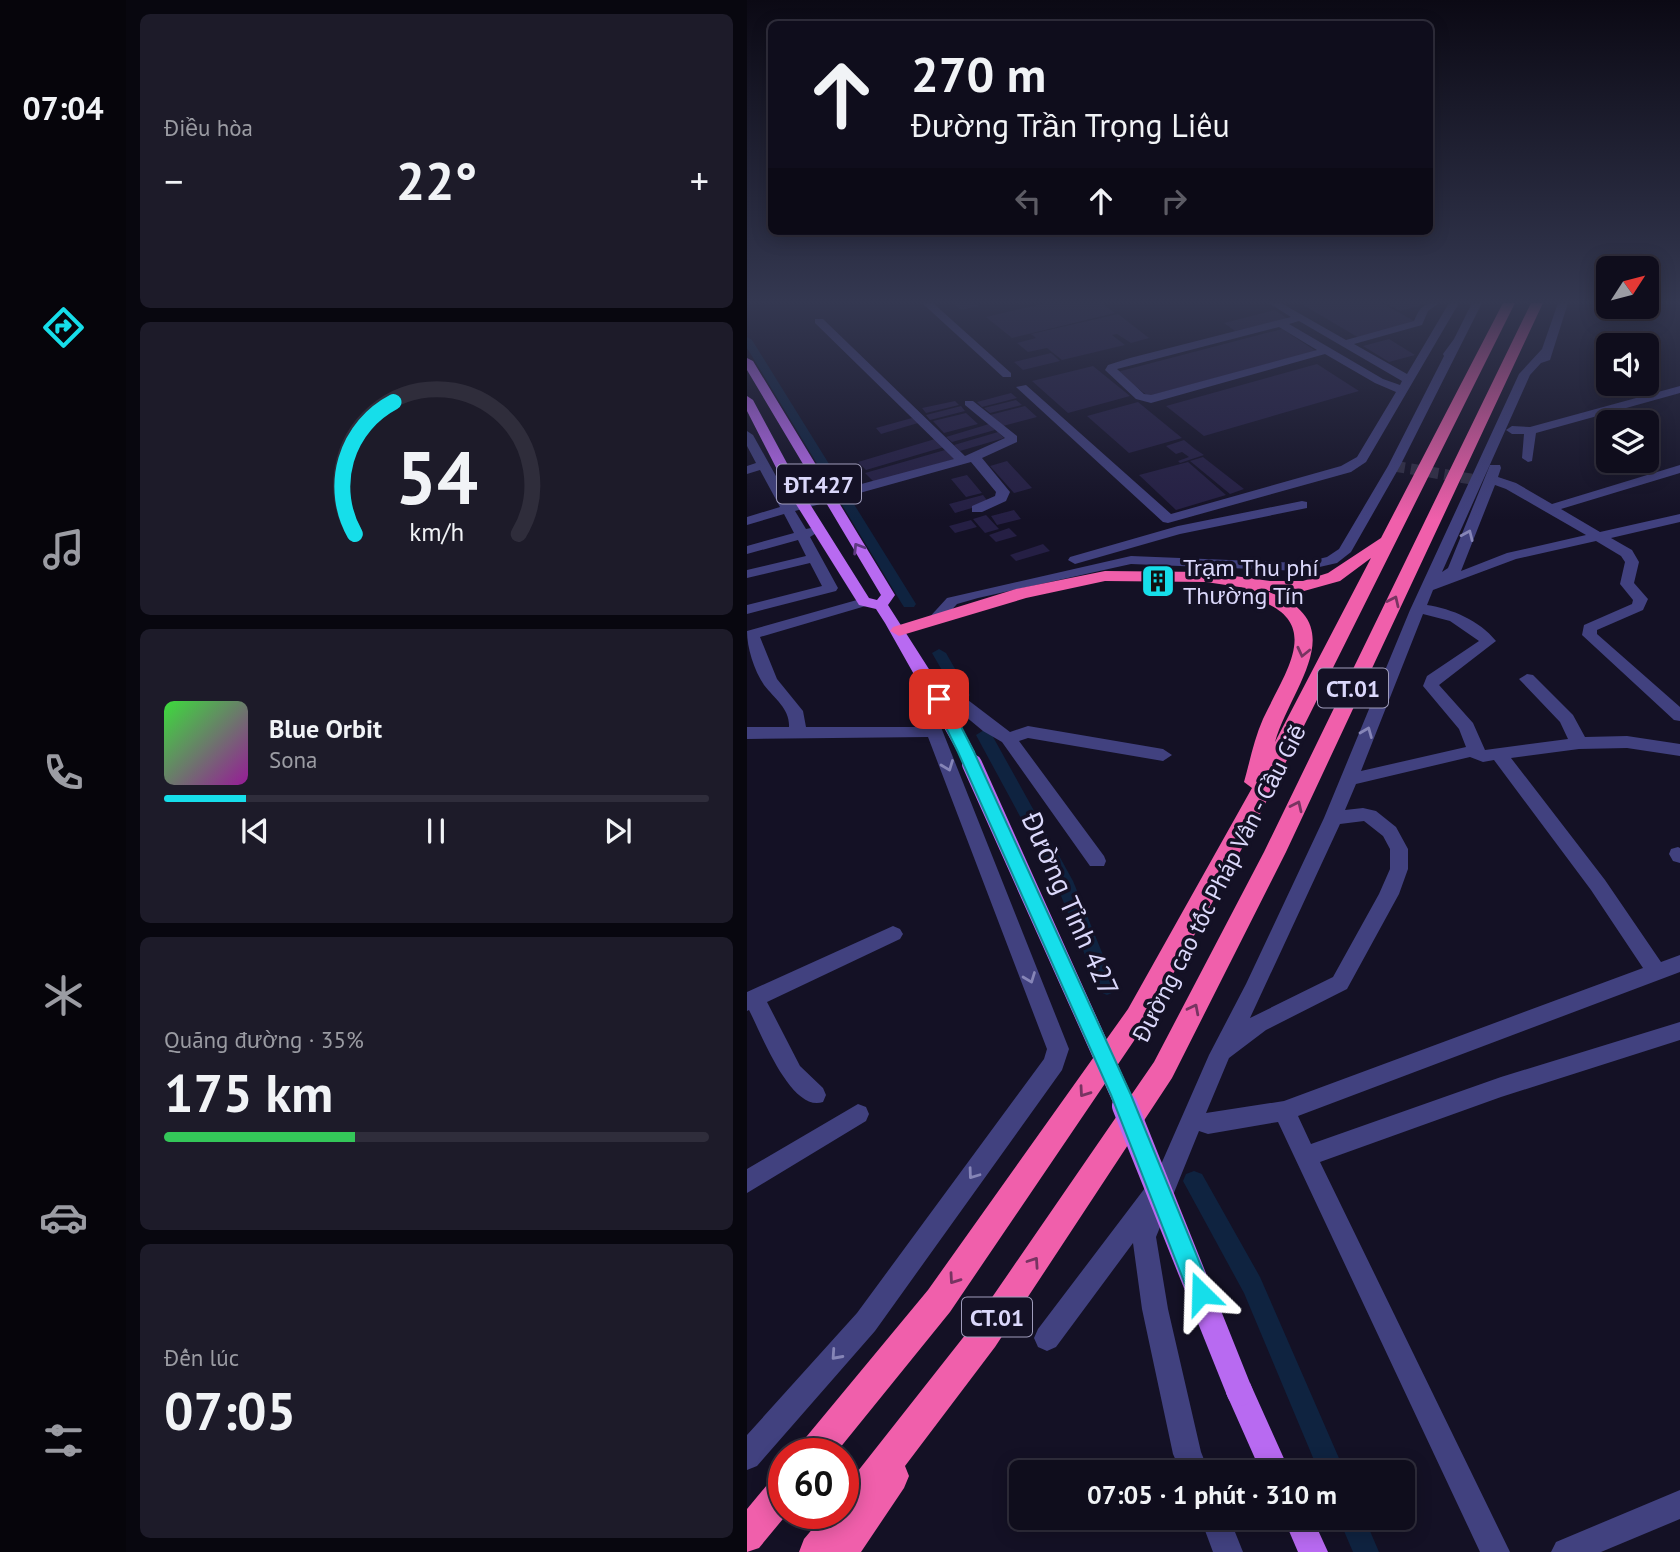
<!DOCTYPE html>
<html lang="vi">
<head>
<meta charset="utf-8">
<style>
	:root { --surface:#0f0d1c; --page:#1d1b29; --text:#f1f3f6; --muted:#9b9ca3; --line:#2f2d3b; --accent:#16deea }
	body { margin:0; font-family:"PT Sans",sans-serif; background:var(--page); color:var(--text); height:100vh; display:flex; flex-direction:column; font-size:26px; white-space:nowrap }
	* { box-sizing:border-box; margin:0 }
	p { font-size:23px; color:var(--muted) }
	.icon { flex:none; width:38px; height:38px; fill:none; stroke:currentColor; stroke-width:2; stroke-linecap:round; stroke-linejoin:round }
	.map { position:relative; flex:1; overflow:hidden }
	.sheet { display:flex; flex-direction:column; gap:14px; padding:14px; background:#08070f; width:621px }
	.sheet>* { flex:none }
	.hud { position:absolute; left:21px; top:21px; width:665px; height:214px; border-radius:10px; box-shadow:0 4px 18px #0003,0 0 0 2px var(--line); background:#0f0d1c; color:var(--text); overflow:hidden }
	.needle { width:46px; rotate:54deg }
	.fabs { position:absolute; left:849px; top:256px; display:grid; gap:14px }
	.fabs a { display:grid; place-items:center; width:63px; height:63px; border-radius:10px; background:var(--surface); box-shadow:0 4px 18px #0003,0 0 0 2px var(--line); font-size:35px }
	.speed { position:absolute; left:21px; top:1438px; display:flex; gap:14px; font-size:35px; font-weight:700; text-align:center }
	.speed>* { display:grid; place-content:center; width:91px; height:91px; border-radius:50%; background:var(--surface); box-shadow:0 4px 18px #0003,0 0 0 2px var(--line); line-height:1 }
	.speed .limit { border:10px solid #d22; background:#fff; color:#111 }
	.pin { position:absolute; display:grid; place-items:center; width:60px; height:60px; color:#fff; margin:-30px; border-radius:14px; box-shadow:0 4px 10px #0006 }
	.me { position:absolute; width:77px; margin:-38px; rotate:338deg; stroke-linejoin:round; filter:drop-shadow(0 0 5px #0008) }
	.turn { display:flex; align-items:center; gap:24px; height:147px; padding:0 28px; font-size:32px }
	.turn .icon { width:91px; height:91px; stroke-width:2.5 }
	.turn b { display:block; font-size:49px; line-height:60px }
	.lanes { display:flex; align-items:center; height:66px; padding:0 28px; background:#0003; justify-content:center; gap:35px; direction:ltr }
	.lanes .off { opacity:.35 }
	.big { font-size:52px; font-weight:700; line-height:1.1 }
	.sheet .card { flex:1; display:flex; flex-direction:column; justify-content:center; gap:10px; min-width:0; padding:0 24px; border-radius:10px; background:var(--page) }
	.sheet .dial { align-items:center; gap:0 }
	.dial svg { height:182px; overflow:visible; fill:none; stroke:var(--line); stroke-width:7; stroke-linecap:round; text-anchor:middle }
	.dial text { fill:var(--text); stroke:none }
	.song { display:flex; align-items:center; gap:21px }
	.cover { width:84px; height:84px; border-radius:10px; background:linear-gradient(135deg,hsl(120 70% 55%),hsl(300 70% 35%)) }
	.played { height:7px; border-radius:4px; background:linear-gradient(90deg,var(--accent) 15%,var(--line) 15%) }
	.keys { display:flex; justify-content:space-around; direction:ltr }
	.heat { display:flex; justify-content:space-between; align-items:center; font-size:38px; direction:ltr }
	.charge { height:10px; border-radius:5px; background:linear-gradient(90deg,#34c759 35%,var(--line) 0) }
	.trip { position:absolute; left:262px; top:1460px; width:406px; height:70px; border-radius:10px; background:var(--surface); box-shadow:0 4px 18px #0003,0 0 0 2px var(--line); font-weight:700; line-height:70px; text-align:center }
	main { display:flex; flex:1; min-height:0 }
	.dock { display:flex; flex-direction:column; width:126px; justify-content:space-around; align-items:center; background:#06050b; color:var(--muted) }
	.dock .icon { width:49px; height:49px }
	.dock .selected { color:var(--accent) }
	.dock b { font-size:32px; color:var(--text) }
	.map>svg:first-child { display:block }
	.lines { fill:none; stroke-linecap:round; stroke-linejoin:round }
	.canal { fill:#0f2340; fill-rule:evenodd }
	.building { fill:#251f44 }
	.minor-tunnel { stroke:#322f45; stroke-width:11; stroke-dasharray:11 6; stroke-linecap:butt }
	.minor { fill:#41417f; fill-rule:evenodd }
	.major { fill:#b86af1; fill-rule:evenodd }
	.highway { fill:#f05fab; fill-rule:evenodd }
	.major-bridge-far2 { stroke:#b86af1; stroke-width:15 }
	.major-bridge-far1 { stroke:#b86af1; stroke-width:20 }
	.major-bridge { stroke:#b86af1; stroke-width:26 }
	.oneway { stroke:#8685b7 }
	.oneway2 { stroke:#5e3981 }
	.oneway3 { stroke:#773461 }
	.route { fill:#16deea; stroke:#0e9098; stroke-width:2 }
	.labels { text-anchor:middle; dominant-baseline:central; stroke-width:7; stroke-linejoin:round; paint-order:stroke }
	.shield { fill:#141125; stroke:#9f9cbb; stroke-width:2 }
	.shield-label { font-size:23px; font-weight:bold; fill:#dbd8fb }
	.poi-label { font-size:24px; fill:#dbd8fb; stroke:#141125; text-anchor:start }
	.street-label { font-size:24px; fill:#dbd8fb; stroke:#141125 }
	.near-street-label { font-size:28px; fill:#dbd8fb; stroke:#141125 }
</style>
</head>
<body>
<main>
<nav class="dock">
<b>07:04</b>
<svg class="icon selected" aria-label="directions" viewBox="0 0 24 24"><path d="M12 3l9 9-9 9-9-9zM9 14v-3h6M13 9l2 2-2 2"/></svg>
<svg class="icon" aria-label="music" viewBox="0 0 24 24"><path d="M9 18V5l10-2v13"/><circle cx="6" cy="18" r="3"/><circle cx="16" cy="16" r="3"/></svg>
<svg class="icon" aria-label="phone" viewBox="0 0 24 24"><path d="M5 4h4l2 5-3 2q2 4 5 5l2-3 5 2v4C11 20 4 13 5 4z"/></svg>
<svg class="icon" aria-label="climate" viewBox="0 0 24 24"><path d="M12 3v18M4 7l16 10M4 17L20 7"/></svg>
<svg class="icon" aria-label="car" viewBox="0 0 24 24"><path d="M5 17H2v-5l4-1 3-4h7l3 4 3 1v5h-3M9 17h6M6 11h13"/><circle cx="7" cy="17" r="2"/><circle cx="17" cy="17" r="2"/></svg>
<svg class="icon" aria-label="filters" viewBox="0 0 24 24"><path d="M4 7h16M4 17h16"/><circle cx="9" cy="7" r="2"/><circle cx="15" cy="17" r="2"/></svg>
</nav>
<section class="sheet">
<div class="card"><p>Điều hòa</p>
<div class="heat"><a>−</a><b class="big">22°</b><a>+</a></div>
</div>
<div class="card dial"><svg viewBox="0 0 100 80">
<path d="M14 69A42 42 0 1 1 86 69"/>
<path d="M14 69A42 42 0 0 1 31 11" stroke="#16deea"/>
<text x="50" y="56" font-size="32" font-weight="700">54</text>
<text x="50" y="72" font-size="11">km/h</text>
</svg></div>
<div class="card">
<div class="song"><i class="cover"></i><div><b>Blue Orbit</b><p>Sona</p></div></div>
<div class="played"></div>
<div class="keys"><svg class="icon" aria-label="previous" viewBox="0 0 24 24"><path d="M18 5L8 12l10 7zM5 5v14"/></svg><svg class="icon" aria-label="pause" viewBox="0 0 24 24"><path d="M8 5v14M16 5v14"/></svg><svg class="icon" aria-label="next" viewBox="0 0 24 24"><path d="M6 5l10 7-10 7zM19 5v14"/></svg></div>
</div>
<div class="card"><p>Quãng đường · 35%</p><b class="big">175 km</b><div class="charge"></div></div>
<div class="card"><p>Đến lúc</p><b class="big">07:05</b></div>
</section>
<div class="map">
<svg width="933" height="1552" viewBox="0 0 933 1552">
	<rect width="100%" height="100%" fill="#141125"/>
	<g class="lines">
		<path class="canal" d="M0,337L5,340L169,604L167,607H157L155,604L0,348Z
			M192,649L199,653L223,695L221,698L216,700L211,698L185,653Z
			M237,730L245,735L326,881L369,987L367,992L360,995L353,992L351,987L308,881L229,735Z
			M447,1171L455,1174L513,1277L598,1472H572L497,1293L436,1181L439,1174Z
			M591,1517H617L632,1552H606Z"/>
	</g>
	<path class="building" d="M205,303H227L232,306L214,310Z
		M299,303H354L368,313L265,338L239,317Z
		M553,303H635L669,322L612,338Z
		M637,303H682L653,311Z
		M528,310L541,319L488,331L477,323Z
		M371,314L402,338L384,343L370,334L365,335L378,345L315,360L300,348L281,352L270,343L289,338L284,334Z
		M535,329L569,351L401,396L370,372Z
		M642,339L668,355L642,362L616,346Z
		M304,353L313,361L276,370L267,362Z
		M570,364L612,391L457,436L419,406Z
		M346,366L383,396L321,413L285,381Z
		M264,393L270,398L235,407L230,402Z
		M269,400L275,405L243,413L237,408Z
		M208,401L212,405L179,413L175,408Z
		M391,402L435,438L382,453L340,416Z
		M214,406L218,411L183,420L179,415Z
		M278,406L290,417L256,426L243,415Z
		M219,413L231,424L197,433L186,421Z
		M165,418L171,423L134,434L129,428Z
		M242,424L248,430L205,442L199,437Z
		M251,432L257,438L213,451L207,445Z
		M188,439L197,447L119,470L111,462Z
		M437,440L448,449L457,455L433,463L431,461L442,457L435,452L429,454L419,446Z
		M198,450L208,459L127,482L118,473Z
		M456,457L497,489L483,494L443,461Z
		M260,461L285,488L267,493L243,466Z
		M441,462L479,495L429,510L392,475Z
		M220,475L235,493L219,497L204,479Z
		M236,495L242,503L208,513L202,504Z
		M267,510L274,519L250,525L244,516Z
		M239,515L252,529L238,533L226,519Z
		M224,520L230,527L208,533L202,526Z
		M262,528L270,536L249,542L242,535Z
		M296,544L303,551L269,561L263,555Z
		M398,570L426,571L423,591H395Z"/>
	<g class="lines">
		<path class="minor-tunnel" d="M647,466L730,480"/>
		<path class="minor" d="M175,303H186L264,373V377H256Z
			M522,303H534L599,340L667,321C673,307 676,303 692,303L681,311L675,325L607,344L660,374L702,303H712L619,462L604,472L421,523L416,522L269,387L279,385L424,514L594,466L610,457L649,392L628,383L578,354L404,403L389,399L358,370L361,365L383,358L544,317ZM552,321L655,381L653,385L636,379L542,324ZM532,327L570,350L404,395L397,394L370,369Z
			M725,303H735L653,466L604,552L590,563L555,571L384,564L231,598L210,604L192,624H182L179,621L200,598L384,556L555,563L580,557L592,549L641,466L697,356L696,354L707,339Z
			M811,303H821L803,360L794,363L783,375L695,572L701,568L743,465H753L754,468L751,477L769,483L805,504L933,465V473L814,509L853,532L933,514V522L864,538L885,550L892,562L887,583L901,599L896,610L850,630V634L933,707V721L927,720L835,635L837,625L885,604L886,600L873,584L878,562L874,556L849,541L769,559L686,590L680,605C705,609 732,620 749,641L692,685L726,723L738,750L821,739L813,722L772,679L780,674L786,675L826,715L838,737L880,736L933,744V756L880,748L832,749L764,758L858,880L914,962L933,955V972L551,1116L564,1144L754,1077L933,1022V1040L754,1097L573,1162L763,1552H733L531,1122L461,1134L452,1131L409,1237L421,1309L454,1452L462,1472H434L426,1454L395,1309L386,1243L309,1347L300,1351L291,1347L287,1338L291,1329L398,1188L405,1185L462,1055L499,984L577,818L663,610L772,374L795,349ZM748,485L759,489L839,535L760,553L714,571ZM676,614L703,621L732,641L680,676L676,686L712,729L719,747L614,771ZM723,757L736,762L747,760L844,890L896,968L537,1101L459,1113L482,1058L519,1030L600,989L652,894L661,869V849L649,827L629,811L616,808L598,810L609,784ZM617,821L636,836L643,849V869L632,894L586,977L503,1018L593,824Z
			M68,319H76L218,456L258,438L218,405V401H226L270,436V442L235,458L263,492L259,501L235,512H225V506L248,496L249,492L224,462L48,511L59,529L64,528L71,532L63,537L91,588L89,591L0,614V605L75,586L63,563L0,578V570L59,556L51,540L0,554V546L47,533L37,514L0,525V517L33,507L13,470L0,474V466L9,463L0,446V431L6,435L44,503L207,459L68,323Z
			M933,386V393L789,433L785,461L781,462L775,458L777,434H765L759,430L765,426L783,427Z
			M555,501L560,502V508L433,534L328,564L321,560L323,557L431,526Z
			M117,598L124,602L122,605L13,637L30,679L56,711L59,727H177L166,697L175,675H187L189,679L182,697L322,1049L315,1070L128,1331L10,1466L0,1470V1435L110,1313L297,1059L300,1049L181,737L0,739V727H42C43,709 28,699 17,685C7,670 0,648 0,631Z
			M192,694L217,697L263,732L281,726L416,749L425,755L416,761L281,738L272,741L357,856L359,861L357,866H343L255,742L236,731L206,706L186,703L184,699L186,695Z
			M931,847L933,848V863L926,861L922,854L924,849Z
			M146,926L153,929L156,934L153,939L20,1002L53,1066L76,1088L79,1095L76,1102C44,1113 14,1033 2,1010L0,1011V992Z
			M111,1104L119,1107L122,1114L119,1121L0,1193V1169Z
			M933,1490V1519L854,1552H804L809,1542Z
			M453,1517H482L496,1552H466Z"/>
		<path class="major" d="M0,358L6,361L148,595L141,605L187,677L228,752L225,756H213L138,623L129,609L112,605L42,493L0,411V396L6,400L56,493L122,598L130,600L134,595L0,370Z
			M493,1379L503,1383L543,1472H514L479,1393L483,1383Z
			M536,1517H565L581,1552H551Z"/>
		<path class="highway" d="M756,303H768L504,832L399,1023L203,1312L88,1454H50L55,1442L181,1290L381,1009L505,788L497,782C503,761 507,739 516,719C540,668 581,617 498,596L495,592L499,588L459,582L358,581L279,598L152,636L143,631L146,627L269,589L358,571L459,572L523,581H556L581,573L634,538ZM624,558L528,742C544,686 609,622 519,591H557L593,581Z
			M784,303H796L539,852L425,1078L248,1347L158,1466L162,1476L157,1488L114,1552H52L57,1539L78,1514H96V1490L226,1325L407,1062L517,852Z
			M37,1474V1514H40L12,1548L0,1552V1509L25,1479Z"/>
		<path class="major-bridge-far2" d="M219,752L225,766"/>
		<path class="major-bridge-far1" d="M225,764L379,1107"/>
		<path class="major-bridge" d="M378,1106L493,1393"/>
	</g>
	<defs><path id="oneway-chevron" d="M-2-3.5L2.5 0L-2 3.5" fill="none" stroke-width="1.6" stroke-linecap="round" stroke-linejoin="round" transform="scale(1.75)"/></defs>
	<g class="oneway">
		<use href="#oneway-chevron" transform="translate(721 535) rotate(-66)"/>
		<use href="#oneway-chevron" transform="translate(620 732) rotate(-68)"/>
		<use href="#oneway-chevron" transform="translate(201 766) rotate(69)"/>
		<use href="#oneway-chevron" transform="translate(283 978) rotate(69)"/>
		<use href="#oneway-chevron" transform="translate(226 1174) rotate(126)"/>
		<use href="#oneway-chevron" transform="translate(89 1355) rotate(132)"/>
	</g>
	<use class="oneway2" href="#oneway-chevron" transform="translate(111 548) rotate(-122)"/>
	<g class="oneway3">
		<use href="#oneway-chevron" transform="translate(647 601) rotate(-65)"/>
		<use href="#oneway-chevron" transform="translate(556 652) rotate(103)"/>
		<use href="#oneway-chevron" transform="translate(550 806) rotate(-65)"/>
		<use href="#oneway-chevron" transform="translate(447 1009) rotate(-63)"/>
		<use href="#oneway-chevron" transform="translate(337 1092) rotate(125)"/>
		<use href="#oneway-chevron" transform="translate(287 1262) rotate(-56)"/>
		<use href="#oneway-chevron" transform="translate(207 1279) rotate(125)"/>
	</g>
	<linearGradient id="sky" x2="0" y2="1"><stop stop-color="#0b0914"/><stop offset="0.58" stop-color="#343851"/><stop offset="1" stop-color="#343851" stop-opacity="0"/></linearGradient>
	<rect width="933" height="520" fill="url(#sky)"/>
	<path class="route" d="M192,695L200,699L227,752L384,1095L465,1293L462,1302L454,1305L445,1302L364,1095L211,752L185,699Z"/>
	<defs>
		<g id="building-square" transform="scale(1.75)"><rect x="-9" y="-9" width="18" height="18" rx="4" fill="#16deea" stroke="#141125"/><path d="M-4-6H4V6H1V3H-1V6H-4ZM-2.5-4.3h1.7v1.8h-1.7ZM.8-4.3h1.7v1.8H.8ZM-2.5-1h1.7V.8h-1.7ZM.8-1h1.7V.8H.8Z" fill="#111"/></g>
	</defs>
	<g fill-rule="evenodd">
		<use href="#building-square" x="411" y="581"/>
	</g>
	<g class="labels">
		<g class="shield">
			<rect x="30" y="464.5" width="84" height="39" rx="5"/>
			<rect x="571" y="668.5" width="70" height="39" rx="5"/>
			<rect x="215" y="1297.5" width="70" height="39" rx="5"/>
		</g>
		<g class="shield-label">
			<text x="72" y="484">ĐT.427</text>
			<text x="606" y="688">CT.01</text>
			<text x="250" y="1317">CT.01</text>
		</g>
		<g class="poi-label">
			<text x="436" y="567">Trạm Thu phí<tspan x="436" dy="28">Thường Tín</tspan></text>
		</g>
		<g class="street-label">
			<text transform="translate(472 883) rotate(-63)">Đường cao tốc Pháp Vân - Cầu Giẽ</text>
		</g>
		<g class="near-street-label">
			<text transform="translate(324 904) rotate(66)">Đường Tỉnh 427</text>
		</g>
	</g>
</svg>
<div class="fabs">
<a><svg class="needle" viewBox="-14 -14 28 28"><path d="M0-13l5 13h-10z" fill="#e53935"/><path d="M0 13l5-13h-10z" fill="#9b9ca3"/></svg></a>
<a><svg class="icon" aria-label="sound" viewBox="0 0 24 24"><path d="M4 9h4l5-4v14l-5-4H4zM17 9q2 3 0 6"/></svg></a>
<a><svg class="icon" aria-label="layers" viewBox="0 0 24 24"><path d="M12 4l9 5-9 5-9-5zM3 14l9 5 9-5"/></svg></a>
</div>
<div class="speed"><div class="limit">60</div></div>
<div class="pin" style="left:192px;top:699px;background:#d93025"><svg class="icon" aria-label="arrive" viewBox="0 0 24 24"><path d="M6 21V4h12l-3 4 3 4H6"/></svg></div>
<svg class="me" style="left:454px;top:1293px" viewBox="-20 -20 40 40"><path d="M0-17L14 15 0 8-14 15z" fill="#16deea" stroke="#fff" stroke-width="4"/></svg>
<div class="trip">07:05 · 1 phút · 310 m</div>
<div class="hud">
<div class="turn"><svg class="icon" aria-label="ahead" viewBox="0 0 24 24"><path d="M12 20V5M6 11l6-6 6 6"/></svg><div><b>270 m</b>Đường Trần Trọng Liêu</div></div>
<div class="lanes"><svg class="icon off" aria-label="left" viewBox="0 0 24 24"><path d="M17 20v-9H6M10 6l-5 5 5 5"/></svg><svg class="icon" aria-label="ahead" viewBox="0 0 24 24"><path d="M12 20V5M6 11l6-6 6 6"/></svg><svg class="icon off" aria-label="right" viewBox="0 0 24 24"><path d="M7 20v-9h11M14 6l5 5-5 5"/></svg></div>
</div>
</div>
</main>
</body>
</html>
